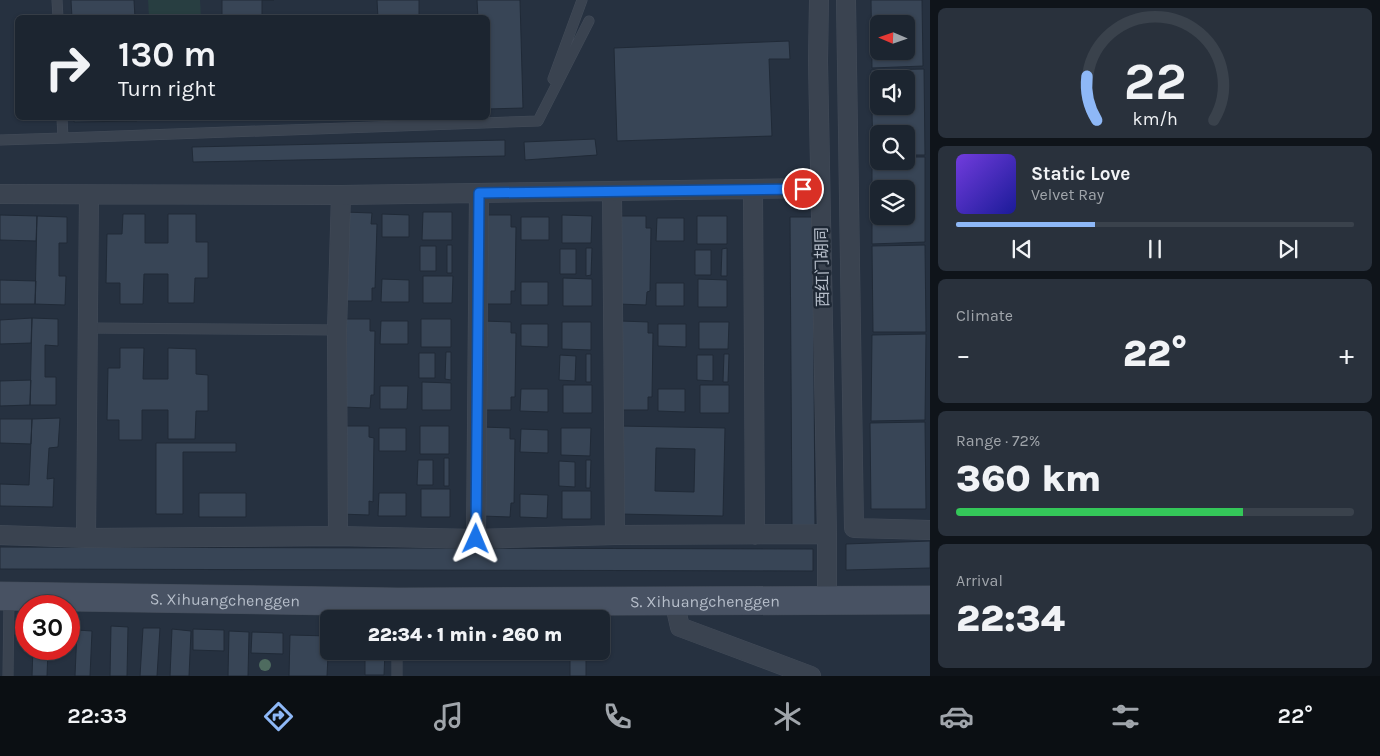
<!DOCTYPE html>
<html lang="en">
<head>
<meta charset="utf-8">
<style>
	:root { --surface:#1c2530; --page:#29313c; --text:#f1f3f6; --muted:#a0a5ab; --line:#3a424c; --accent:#8eb8f7 }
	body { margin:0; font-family:Karla,"Noto Sans SC",sans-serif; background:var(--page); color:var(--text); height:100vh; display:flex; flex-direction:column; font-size:19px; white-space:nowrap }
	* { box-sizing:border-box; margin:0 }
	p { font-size:16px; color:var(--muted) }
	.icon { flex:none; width:28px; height:28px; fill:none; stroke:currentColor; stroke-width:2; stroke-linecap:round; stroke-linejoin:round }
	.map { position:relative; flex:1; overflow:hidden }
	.sheet { display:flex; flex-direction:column; gap:8px; padding:8px; background:#0f141a; width:450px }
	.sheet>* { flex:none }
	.guide { position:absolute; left:15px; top:15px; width:475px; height:105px; border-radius:8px; box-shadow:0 1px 4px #0004,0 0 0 1px var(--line); background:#1c2530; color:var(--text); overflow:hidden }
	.needle { width:32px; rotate:272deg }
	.controls { position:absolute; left:870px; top:15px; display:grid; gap:10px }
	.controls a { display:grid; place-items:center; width:45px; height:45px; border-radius:8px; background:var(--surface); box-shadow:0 1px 4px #0004,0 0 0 1px var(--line); font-size:25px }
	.speed { position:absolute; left:15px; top:595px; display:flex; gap:10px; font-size:25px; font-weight:700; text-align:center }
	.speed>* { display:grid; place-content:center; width:65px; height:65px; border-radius:50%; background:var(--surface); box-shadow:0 1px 4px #0004,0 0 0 1px var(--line); line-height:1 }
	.speed .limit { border:8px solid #d22; background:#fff; color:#111 }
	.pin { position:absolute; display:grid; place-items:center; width:42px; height:42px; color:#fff; margin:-21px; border:2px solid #fff; border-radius:50%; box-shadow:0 1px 5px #0007 }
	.me { position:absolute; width:55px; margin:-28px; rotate:1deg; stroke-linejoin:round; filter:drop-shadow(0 0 4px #0008) }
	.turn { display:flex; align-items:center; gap:18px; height:105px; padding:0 20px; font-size:22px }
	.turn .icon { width:65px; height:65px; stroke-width:2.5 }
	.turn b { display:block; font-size:35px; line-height:42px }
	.big { font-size:38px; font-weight:800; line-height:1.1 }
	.sheet .card { flex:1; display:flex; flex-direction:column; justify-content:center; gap:8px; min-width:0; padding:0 18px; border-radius:8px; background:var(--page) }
	.sheet .dial { align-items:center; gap:0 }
	.dial svg { height:130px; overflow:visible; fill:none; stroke:var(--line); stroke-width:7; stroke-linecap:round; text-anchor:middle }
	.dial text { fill:var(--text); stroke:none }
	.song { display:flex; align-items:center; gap:15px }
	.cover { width:60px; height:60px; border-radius:8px; background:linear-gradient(135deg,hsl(260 70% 55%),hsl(240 70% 35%)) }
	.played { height:5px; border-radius:2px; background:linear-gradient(90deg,var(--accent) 35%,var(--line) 35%) }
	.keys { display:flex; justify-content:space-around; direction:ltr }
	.heat { display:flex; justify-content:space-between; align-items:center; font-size:28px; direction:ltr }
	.charge { height:8px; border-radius:4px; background:linear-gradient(90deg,#34c759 72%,var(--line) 0) }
	.trip { position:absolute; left:320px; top:610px; width:290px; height:50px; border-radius:8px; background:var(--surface); box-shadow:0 1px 4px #0004,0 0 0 1px var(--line); font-weight:800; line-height:50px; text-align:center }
	.tab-bar { display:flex; height:80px; justify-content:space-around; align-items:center; background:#0b0f13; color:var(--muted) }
	.tab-bar .icon { width:35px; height:35px }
	.tab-bar .current { color:var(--accent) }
	.tab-bar b { font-size:22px; color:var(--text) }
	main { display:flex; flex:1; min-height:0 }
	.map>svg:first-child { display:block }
	.green { fill:#283e41 }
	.building { fill:#384556; stroke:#202a37; fill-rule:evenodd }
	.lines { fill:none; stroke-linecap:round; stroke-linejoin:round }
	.service-casing { stroke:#434c59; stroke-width:11 }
	.minor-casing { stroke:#434c59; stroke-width:20 }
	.secondary-casing { stroke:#434c59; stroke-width:29 }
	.service { stroke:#3a4350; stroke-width:10 }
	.minor { stroke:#3a4350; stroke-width:19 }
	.secondary { stroke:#485263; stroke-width:28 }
	.tree { fill:#4e6b5f }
	.route-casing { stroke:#114b97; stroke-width:12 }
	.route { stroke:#1a73e8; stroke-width:9 }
	.labels { text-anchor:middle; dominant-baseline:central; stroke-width:5; stroke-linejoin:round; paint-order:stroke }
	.street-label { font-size:16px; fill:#b6beca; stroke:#1e2835 }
</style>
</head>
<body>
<main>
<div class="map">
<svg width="930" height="676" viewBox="0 0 930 676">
	<rect width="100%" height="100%" fill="#263140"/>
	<path class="green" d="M148,0H200L201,17H149Z"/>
	<path class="building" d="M71,0H134L135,18H72Z
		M222,0H274H262V18H222Z
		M377,0H419V18H378Z
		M477,0H520L523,108L488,109V18H478Z
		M871,0H922L923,66L872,68ZM879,24H906V51H879Z
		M789,41L790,59H769L772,136L617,141L614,48Z
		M924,69L925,155H906V134H879V155H873L871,70ZM879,79H906V106H879Z
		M74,118H137V121L74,122Z
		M595,139L597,155L525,160L524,142Z
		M505,140V156L193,162L192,147Z
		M906,157H925V242L872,244V158H879V161H906ZM879,189H906V216H879Z
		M344,212L372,213L371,224H377L375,288H372V301H343Z
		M423,212H452V240H422Z
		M123,214H145V243H168V214H196V242H208V278H195L194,303H168V274H144L143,304H120V283H106L107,234H122Z
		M382,214L409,215V237H382Z
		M0,215L37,216L36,241L0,240Z
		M484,215H511V227H516L515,291H511V304H482Z
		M562,215L592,216L591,243H562Z
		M37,216L67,217V243H59V276H66L65,305L35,304Z
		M619,216H646V228H651L650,291L647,292L646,305L618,304Z
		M697,216H727V244H697Z
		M521,217H549V240H521Z
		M790,217H813L815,525H792Z
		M657,218H684V241H656Z
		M447,245H452V273H447Z
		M925,245L926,332H873L872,246Z
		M420,246H436V271H420Z
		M586,248H592L591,275L586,276Z
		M727,248V276H721L722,249Z
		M560,249H576V274H560Z
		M695,250H711V275H695Z
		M423,276H453L452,303H423Z
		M563,278L592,279V306H563Z
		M382,279L409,280V302H381Z
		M698,279L727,280V307H698Z
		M0,280L36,281L35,304H0Z
		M521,282H548V305H521Z
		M656,283H684V306H656Z
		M32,318L58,319V346L45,345V377H56V405H30Z
		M32,318L31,343L0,344V320Z
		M343,319H370V331H375L374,395H371L370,408L342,407Z
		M421,319H451V347H421Z
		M381,321H408V344H380Z
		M484,321L511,322V333H516L515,397H511V410H482Z
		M621,321L648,322V333H653L652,397H648V410H619Z
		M562,322H591V350L562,349Z
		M699,322H729L728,349H699Z
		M521,324H548V347L521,346Z
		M658,324H686V347L658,346Z
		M926,334L925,420L871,421L872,335Z
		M120,348H144L143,379H168V348L196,349V374L208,375V411H196L195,439H168V410H142V440H119V420H107L108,368H120Z
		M446,352H451V380L445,379Z
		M419,353H435V378H419Z
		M586,354H591V382H586Z
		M724,354H729L728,382H723Z
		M560,355L576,356L575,381L559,380Z
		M697,355H713V381L697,380Z
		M31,380L30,405L0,406V381Z
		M422,382L451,383V410H422Z
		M563,385H592V413H563Z
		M700,385H729V413H700Z
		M380,386H408L407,409H380Z
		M521,389H548V412L520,411Z
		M658,389H685V412L658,411Z
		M60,418L58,447L49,448L47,479L54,478L53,507L0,506V484L29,485L32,419Z
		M0,419H32L31,444L0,443Z
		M925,422L926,509H871L870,423Z
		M342,426H369V437L374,438L373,502L369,501V515L340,514Z
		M420,426H449V454H420Z
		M620,426L725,428L723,516L619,514ZM656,448L695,449L694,492L655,491Z
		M483,427L510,428V439H515L514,503H511L510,517L482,516Z
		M379,428H406V451H379Z
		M561,428H591L590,456L561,455Z
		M521,429L548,430V453L520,452Z
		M156,443H236V452H183V514H156Z
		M444,458H449V486H444Z
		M418,460H433V485H417Z
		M586,460H591L590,488H586Z
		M559,461L575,462V487L559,486Z
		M421,489H450V517H421Z
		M562,491H591V519H562Z
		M199,493H246V517H199Z
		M379,493H406V516H378Z
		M520,494L548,495L547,518L520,517Z
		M930,541V568L846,570V544Z
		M0,547L813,549V571L0,569Z
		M111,626L128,627L127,676H110Z
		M143,628H160L157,676H140Z
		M172,629L191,631L189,676H170Z
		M193,629L224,630V651L193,650Z
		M77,630L92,631L90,676H75Z
		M229,631L249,632L248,676H228Z
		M252,632L283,633V654L251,653Z
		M290,635L329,636L327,676H289Z
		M33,649H48L47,676H32Z
		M365,651H385L384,675H365Z
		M570,651H586V676H570Z"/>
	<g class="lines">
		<g class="service-casing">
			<path id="service" d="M57,0L58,18
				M553,79L582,0
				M63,138L538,121L589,21
				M0,140L63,138L62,118
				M88,328L337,330
				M8,676L9,597
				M397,676V651"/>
		</g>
		<g class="minor-casing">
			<path id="minor" d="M819,0L818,61L827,534V599
				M846,0L854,528L930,530
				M753,190L755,535
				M612,192L615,535
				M0,194L341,195L820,188
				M0,535L86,538L338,536L476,539L615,535L827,534
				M338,536L337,330L341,195
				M86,538L89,195
				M476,539L479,193
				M674,601L680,627L811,676"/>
		</g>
		<g class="secondary-casing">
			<g id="secondary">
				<path id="s1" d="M0,596L398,602L930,600"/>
			</g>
		</g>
		<use href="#service" class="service"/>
		<use href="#minor" class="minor"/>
		<use href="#secondary" class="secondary"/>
	</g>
	<circle class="tree" cx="265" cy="665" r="6"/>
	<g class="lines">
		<g class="route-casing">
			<path id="route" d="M476,539L479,193L803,189"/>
		</g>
		<use href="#route" class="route"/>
	</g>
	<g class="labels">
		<g class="street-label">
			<text transform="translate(822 267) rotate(-91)">西红门胡同</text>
			<text stroke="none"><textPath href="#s1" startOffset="225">S. Xihuangchenggen</textPath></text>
			<text stroke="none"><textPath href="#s1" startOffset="705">S. Xihuangchenggen</textPath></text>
		</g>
	</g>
</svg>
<div class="controls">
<a><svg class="needle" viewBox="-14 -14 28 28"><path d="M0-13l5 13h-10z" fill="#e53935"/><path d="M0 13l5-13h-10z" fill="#a0a5ab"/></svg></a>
<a><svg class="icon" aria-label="sound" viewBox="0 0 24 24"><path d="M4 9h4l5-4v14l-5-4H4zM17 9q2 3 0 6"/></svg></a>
<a><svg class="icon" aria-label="search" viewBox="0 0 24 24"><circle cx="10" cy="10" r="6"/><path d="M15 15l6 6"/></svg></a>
<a><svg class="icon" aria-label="layers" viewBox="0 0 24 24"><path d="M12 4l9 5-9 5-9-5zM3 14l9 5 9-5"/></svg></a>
</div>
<div class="speed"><div class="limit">30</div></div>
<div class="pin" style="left:803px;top:189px;background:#d93025"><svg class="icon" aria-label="arrive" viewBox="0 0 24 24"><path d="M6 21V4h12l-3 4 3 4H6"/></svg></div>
<svg class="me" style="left:476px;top:539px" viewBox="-20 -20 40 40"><path d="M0-17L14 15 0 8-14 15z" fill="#1a73e8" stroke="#fff" stroke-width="4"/></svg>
<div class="trip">22:34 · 1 min · 260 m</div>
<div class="guide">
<div class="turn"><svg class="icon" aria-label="right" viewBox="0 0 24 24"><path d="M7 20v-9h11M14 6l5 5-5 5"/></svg><div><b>130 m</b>Turn right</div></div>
</div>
</div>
<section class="sheet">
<div class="card dial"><svg viewBox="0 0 100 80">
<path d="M14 69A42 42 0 1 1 86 69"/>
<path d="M14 69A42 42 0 0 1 8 42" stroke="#8eb8f7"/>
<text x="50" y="56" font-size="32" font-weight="700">22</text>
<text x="50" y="72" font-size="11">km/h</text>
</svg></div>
<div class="card">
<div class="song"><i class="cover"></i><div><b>Static Love</b><p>Velvet Ray</p></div></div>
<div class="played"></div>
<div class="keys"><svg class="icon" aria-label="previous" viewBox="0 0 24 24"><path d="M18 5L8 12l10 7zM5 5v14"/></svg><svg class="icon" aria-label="pause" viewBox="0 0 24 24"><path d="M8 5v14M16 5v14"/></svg><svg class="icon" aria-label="next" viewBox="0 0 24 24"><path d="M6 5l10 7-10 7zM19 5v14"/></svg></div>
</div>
<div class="card"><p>Climate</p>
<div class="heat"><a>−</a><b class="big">22°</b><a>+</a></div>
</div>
<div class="card"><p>Range · 72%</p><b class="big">360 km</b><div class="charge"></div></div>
<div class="card"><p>Arrival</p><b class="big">22:34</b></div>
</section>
</main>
<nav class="tab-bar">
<b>22:33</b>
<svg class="icon current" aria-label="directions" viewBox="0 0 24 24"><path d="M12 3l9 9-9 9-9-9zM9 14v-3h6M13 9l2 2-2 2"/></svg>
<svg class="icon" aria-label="music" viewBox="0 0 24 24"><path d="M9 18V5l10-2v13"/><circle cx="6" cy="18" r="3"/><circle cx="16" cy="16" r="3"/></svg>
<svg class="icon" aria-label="phone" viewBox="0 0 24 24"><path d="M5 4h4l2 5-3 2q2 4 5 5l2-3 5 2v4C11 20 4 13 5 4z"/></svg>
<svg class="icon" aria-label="climate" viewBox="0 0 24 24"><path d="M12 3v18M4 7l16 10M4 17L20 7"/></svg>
<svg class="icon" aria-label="car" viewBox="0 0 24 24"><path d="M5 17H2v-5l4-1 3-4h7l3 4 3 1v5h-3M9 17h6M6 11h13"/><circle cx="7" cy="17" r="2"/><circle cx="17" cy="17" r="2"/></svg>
<svg class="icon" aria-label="filters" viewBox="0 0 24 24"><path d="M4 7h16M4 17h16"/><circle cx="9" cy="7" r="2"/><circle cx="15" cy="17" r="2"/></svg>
<b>22°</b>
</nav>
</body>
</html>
